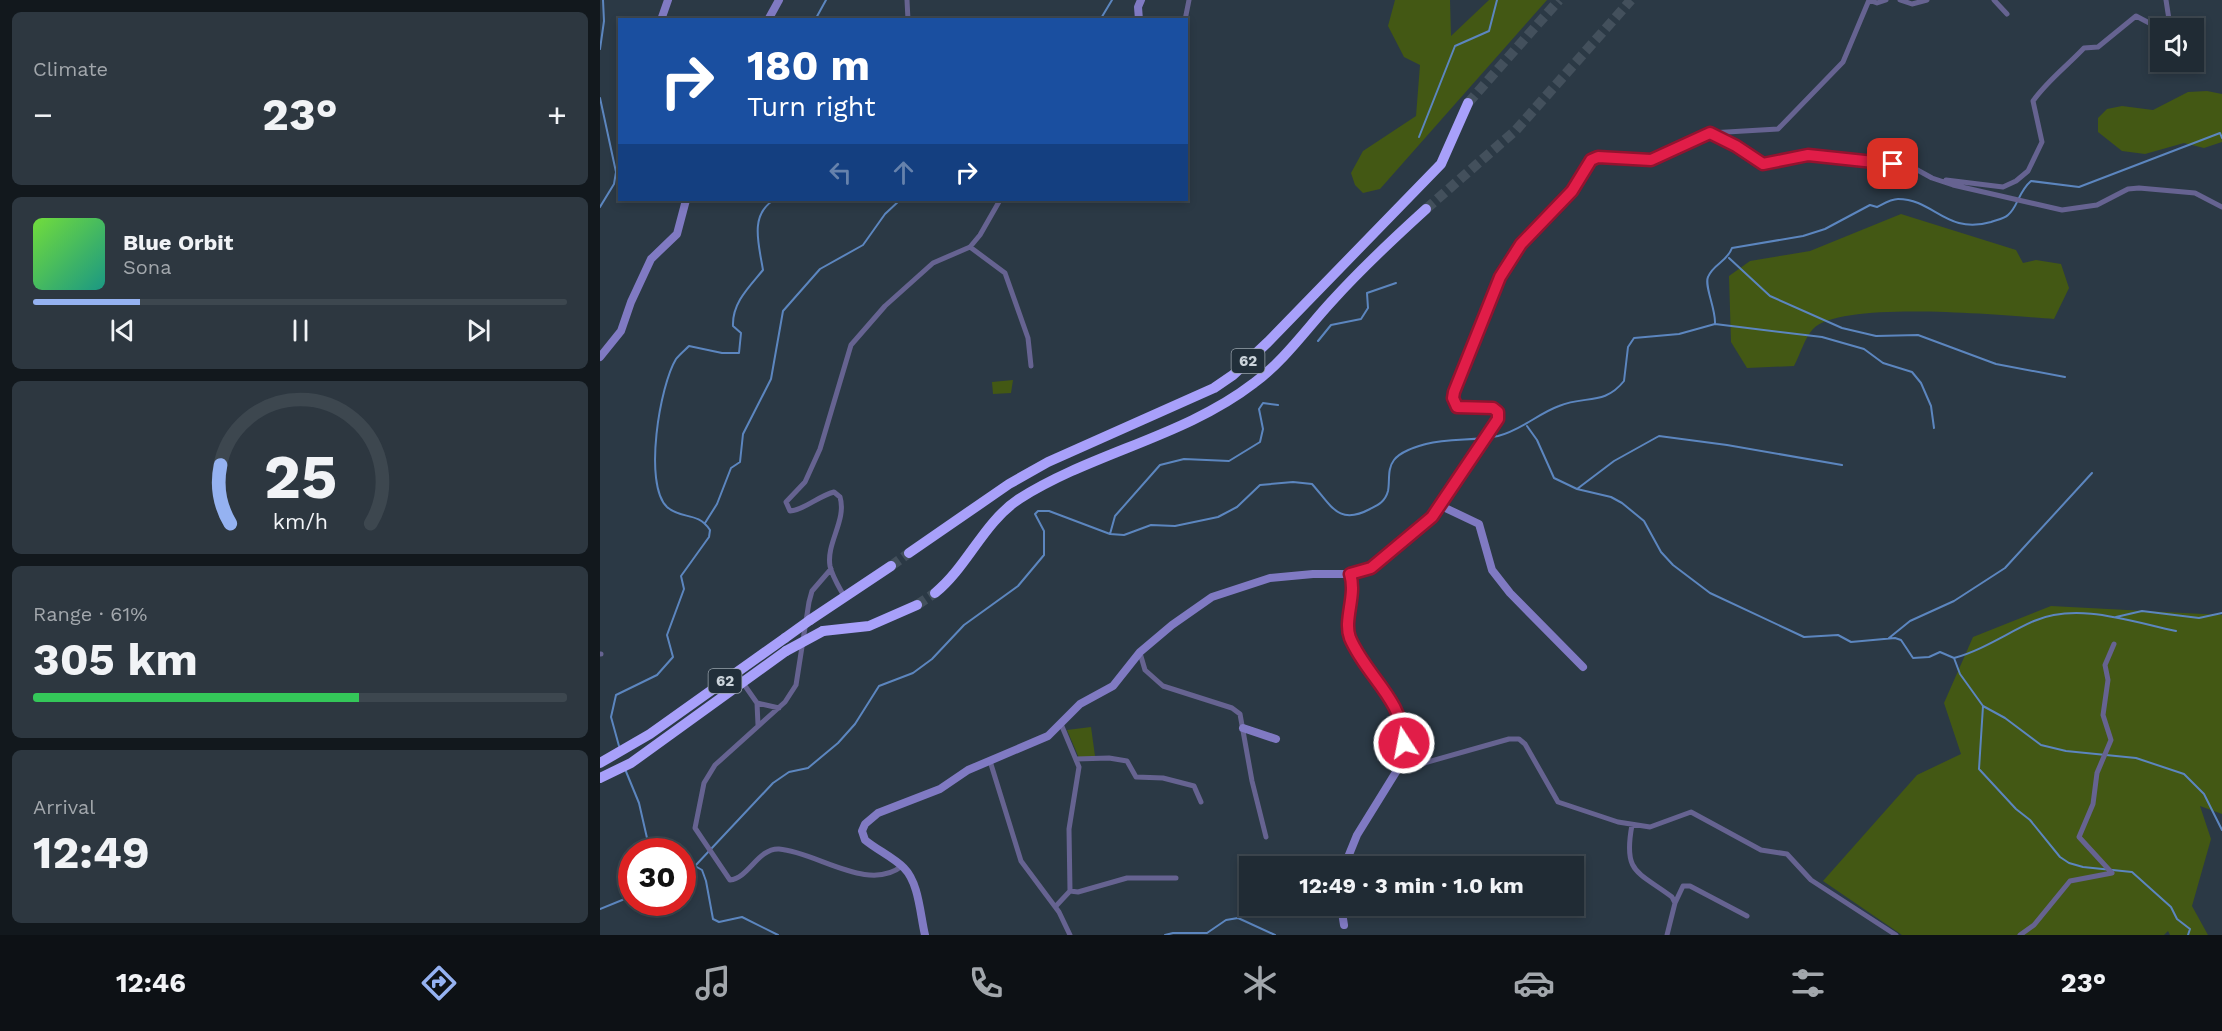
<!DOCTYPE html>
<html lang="en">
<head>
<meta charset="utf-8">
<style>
	:root { --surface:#202b34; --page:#2d3740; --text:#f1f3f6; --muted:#a2a7ac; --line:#3d474f; --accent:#95b2f1 }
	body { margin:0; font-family:"Work Sans",sans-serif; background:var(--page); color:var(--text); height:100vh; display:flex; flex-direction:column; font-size:22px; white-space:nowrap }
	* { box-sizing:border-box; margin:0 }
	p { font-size:20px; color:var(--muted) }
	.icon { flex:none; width:33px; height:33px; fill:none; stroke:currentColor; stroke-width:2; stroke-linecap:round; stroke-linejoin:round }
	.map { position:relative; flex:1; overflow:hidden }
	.drawer { display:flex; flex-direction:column; gap:12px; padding:12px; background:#12181d; width:600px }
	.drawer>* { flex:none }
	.hud { position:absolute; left:18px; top:18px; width:570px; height:183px; border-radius:0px; box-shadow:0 3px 9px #0003,0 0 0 2px var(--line); background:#1a4fa0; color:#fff; overflow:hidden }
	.controls { position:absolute; left:1550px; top:18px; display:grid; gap:12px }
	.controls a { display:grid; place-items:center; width:54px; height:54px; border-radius:0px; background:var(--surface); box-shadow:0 3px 9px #0003,0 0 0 2px var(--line); font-size:30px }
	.speed { position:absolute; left:18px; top:838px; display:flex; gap:12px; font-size:30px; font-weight:700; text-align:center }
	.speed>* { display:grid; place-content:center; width:78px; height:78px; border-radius:50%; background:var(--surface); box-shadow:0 3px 9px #0003,0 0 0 2px var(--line); line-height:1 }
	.speed .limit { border:9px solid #d22; background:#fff; color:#111 }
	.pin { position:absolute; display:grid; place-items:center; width:51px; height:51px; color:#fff; margin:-26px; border-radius:12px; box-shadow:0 3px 9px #0006 }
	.me { position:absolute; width:66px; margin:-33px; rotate:349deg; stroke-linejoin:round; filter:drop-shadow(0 0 4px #0008) }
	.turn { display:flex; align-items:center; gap:21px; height:126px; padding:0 30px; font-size:27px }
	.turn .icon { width:78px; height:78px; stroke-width:2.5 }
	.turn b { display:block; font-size:42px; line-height:51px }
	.lanes { display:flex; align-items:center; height:57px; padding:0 30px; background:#0003; justify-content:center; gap:30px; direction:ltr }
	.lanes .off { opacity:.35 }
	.big { font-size:45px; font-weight:700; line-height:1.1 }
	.drawer .tile { flex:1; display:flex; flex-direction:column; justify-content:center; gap:9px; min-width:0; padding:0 21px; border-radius:9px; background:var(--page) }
	.drawer .dial { align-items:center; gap:0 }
	.dial svg { height:156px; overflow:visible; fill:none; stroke:var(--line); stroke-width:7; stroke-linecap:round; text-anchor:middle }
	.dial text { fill:var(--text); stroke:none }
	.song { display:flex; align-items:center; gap:18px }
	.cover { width:72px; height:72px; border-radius:9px; background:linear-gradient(135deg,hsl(100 70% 55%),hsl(170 70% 35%)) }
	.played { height:6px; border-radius:3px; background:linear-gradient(90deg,var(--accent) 20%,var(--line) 20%) }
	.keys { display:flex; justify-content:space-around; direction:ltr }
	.heat { display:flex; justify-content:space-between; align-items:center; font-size:33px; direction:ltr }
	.charge { height:9px; border-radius:4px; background:linear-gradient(90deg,#34c759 61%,var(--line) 0) }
	.trip { position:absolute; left:639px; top:856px; width:345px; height:60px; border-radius:0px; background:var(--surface); box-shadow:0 3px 9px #0003,0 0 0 2px var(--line); font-weight:700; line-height:60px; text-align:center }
	.dock { display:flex; height:96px; justify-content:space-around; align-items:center; background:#0d1115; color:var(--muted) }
	.dock .icon { width:42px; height:42px }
	.dock .on { color:var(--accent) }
	.dock b { font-size:27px; color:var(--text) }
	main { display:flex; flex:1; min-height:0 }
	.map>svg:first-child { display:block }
	.green { fill:#435814 }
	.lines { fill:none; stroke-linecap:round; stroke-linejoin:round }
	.stream { stroke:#5c86bf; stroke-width:2 }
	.highway-tunnel { stroke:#43505c; stroke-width:10; stroke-dasharray:10 5; stroke-linecap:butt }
	.street { stroke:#666391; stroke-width:5 }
	.secondary { stroke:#807ac3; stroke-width:8 }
	.highway { stroke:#a8a0fa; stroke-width:10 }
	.highway-bridge { stroke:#a8a0fa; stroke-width:10 }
	.route-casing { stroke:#92132f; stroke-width:15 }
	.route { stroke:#e11d48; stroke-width:10 }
	.labels { text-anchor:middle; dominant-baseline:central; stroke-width:6; stroke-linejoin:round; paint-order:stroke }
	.shield { fill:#212f3a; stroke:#98a2ab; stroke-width:1.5 }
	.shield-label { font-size:15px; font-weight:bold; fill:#cbd4db }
</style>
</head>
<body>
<main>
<section class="drawer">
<div class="tile"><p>Climate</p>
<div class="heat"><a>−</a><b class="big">23°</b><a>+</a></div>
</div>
<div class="tile">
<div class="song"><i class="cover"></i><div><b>Blue Orbit</b><p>Sona</p></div></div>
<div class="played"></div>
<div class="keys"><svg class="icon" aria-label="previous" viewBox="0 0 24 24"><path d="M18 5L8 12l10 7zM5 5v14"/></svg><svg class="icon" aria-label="pause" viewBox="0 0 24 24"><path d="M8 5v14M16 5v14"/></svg><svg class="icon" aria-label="next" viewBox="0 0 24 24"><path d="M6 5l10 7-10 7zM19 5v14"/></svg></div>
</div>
<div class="tile dial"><svg viewBox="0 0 100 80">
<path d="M14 69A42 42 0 1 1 86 69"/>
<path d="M14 69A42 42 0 0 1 9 39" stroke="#95b2f1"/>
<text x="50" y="56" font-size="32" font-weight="700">25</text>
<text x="50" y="72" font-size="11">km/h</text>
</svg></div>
<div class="tile"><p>Range · 61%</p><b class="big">305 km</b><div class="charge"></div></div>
<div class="tile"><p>Arrival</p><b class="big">12:49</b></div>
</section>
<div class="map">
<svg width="1622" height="935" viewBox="0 0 1622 935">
	<rect width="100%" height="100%" fill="#2b3945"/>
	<path class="green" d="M795,0H850L851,36L889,0H947L780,189L763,193L755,185L751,173L763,151L816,116L820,65L804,57L788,26Z
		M1607,91L1622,94V142L1604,148L1584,143L1545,154L1522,151L1498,132V118L1507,109L1522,106L1553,110L1588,92Z
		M1301,214L1416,250L1423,263L1436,260L1461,264L1469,288L1454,319C1410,316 1242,299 1213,329C1205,337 1200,355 1194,366L1147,368L1131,342L1129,276L1150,261L1210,251Z
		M413,380L411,393L393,394L392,382Z
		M1451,606L1622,615V814L1600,806L1611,839L1592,906L1608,935H1570L1568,931L1564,935H1302L1223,881L1317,775L1361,754L1344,703L1373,637Z
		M491,727L495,756L479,758L467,730Z"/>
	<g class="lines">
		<path class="stream" d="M215,20L226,0
			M500,20L512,0
			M0,49L4,21L3,0
			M0,98L16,172L14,184L0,207
			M819,137L855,46L889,31L897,0
			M1129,258L1170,296L1242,328L1276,336L1318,335L1396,364L1465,377
			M1115,324L1222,337L1264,349L1283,363L1312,372L1321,383L1331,406L1334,428
			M718,341L731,325L761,319L768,308L767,293L796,283
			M927,426L937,440L954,478L977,489L1011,497L1022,503L1044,521L1061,552L1073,565L1110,593L1204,637L1238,635L1251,642L1295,638L1301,640L1313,658L1329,657L1340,652L1354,658L1360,674L1383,706L1379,769L1416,809L1430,820L1460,857L1469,863L1483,867L1532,872L1571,907L1577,919L1590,929L1588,935
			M977,489L1014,461L1059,436L1127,445L1242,465
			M105,523L117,504L131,468L140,462L143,434L171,379L183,311L220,269L263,245L285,214L300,200
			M510,534L515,516L560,465L584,459L629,461L660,442L663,429L659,409L663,403L678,405
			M1516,617L1542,611L1599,618L1622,613
			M1289,638L1310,621L1354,601L1405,568L1492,473
			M1354,658C1383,650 1407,633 1434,621C1478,602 1532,622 1576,631
			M1383,706L1405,718L1441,745L1466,751L1536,758L1584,774L1604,794L1622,830
			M19,746L11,717L16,695L57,675L73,657L67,635L84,589L81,576L109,537L110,530C97,511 82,520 67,507C43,484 60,385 76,359C80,354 85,350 89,346L122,353H139L141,333L133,326C132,303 149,287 163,270C159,245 149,215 174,200
			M25,769L39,803L47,838L55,852
			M95,866L102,870L106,881L113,919L119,922L142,917L178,935
			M82,876L95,866L173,783L189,772L208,768L238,743L255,724L279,686L313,673L332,659L364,625L418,586L444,555V531L435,514L438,511H449L510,534L524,535L551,525L575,526L618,517L637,507L660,485L693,482L712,484C731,505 738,526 770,509C778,505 785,502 788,491C790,481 787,469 794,460C801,451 816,447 826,444C849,438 875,441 898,436C922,430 937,414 959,406C985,395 1004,406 1024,381L1028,347L1034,338L1079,334L1115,324C1116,309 1104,286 1108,277C1113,264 1127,262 1132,248L1203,236L1225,229L1270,205L1277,207C1283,204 1291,199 1298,199C1334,199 1346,235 1391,222C1396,220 1404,219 1408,215C1418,207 1418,192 1431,181L1479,187L1620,133L1622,138
			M0,909L32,896
			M565,935L573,933H607L626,920L638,918L675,935"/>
		<path class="highway-tunnel" d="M868,103L959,0
			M826,209L916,130L1031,0
			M291,566L309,553
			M317,605L335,593"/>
		<path class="street" d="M307,0L308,20
			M1269,0L1277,3L1286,0
			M1300,0L1312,4L1327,0
			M1394,0L1407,14
			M1566,0L1570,26L1591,19L1598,23
			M585,20L589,0
			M1112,134L1136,145L1163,164L1208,155L1312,167L1332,178L1353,185L1462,210L1497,205L1528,189L1539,188L1595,193L1622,207
			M1346,180L1403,187L1416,181L1428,171L1442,142L1433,101C1447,81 1467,66 1484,48L1498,47L1536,16L1553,25L1570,26
			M370,247L405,273L428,338L431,366
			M883,443L899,419L898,412L890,407L860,409L854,403V392L900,277L925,239L972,191L991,160L998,157L1051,160L1110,133L1178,129L1243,62L1269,0
			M231,569L212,591L209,602L196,685L185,702L115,765L104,783L95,828L130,880C149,878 158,848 179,849C217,852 268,893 302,866
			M750,574L754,587L750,636L801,719L805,743L801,764L810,767L909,739H919L925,744L958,802L1018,822L1050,827L1091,812L1161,850L1187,854L1211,880L1296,935
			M244,596C239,587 232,576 230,566C226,543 247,520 240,497L234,492C218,496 205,510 190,511L186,502L205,482L220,449L251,345L285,306L333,263L370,247L380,235L400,200
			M540,653L545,670L563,686L632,708L640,714L652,781L666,837
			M0,654H1
			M143,683L157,703L179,708
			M157,703L158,725
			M461,724L479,767L469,829L470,891
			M476,759L509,758L527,761L536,777L563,778L594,786L601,802
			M390,761L421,861L459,912L470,935
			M1032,825C1023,873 1037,871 1072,897L1075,903L1067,935
			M747,858L776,867
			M837,867L853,863L865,867
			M1512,873L1479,837L1493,804L1497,773L1511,740L1503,715L1508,680L1505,665L1514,644
			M1075,903L1083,886H1090L1147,916
			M456,906L470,891L478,892L527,878H576
			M896,906L900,912
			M1420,935L1434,925L1470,881L1512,873"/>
		<path class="secondary" d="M61,20L68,0
			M168,20L179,0
			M539,20L538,7L541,0
			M0,357L21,331L31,302L51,259L77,234L86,200
			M841,506L879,524L892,570L910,593L983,667
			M643,728L676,739
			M744,867L757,835L801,764
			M741,906L744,925
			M325,935C320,914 319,883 304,868C293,857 277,850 265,840L262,831L265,824L278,813L340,789L368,770L448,736L480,704L513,686L540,652L572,625L612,597L670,578L713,574H750L771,568L838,510L883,443"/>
		<path class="highway" d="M309,553L409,484L448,462L614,388L633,375L668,342L841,164L868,103
			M335,593C368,566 383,523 419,499C493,452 584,437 654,383C684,361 707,328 732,301C761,269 794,238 826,209
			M210,620L291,566
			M223,631L269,626L317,605
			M0,763L50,734L185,638
			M0,778L31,763L186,651"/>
		<path class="highway-bridge" d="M185,638L210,620
			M186,651L223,631"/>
	</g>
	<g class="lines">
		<g class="route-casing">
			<path id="route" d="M804,743C803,699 766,676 750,638C743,620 757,595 750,574L771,568L832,517L898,419V412L893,408L857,407L853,398L854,392L900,277L921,244L972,191L991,160L998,157L1051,160L1110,133L1136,146L1163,164L1208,155L1293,164"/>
		</g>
		<use href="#route" class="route"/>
	</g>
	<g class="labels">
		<g class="shield">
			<rect x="631.5" y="349" width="33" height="24" rx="4.5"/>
			<rect x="108.5" y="669" width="33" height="24" rx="4.5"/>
		</g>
		<g class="shield-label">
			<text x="648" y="361">62</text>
			<text x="125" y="681">62</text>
		</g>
	</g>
</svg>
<div class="controls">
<a><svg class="icon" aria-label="sound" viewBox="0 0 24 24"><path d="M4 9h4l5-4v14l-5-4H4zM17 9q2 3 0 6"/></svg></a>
</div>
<div class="speed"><div class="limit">30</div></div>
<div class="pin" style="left:1293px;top:164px;background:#d93025"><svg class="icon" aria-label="arrive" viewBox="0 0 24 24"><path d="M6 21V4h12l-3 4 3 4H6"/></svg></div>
<svg class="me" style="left:804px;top:743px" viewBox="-20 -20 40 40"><circle r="17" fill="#e11d48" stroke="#fff" stroke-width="3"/><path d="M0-11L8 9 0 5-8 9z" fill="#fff"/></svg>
<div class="trip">12:49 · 3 min · 1.0 km</div>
<div class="hud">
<div class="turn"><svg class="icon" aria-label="right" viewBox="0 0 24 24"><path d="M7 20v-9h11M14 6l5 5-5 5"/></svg><div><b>180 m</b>Turn right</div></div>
<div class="lanes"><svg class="icon off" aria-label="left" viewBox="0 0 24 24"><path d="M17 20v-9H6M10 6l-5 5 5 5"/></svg><svg class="icon off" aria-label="ahead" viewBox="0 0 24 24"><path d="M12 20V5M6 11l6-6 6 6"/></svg><svg class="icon" aria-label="right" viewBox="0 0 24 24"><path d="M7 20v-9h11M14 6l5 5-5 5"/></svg></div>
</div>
</div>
</main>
<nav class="dock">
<b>12:46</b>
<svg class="icon on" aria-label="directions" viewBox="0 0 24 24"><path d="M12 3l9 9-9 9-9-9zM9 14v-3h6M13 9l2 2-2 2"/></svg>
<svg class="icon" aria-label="music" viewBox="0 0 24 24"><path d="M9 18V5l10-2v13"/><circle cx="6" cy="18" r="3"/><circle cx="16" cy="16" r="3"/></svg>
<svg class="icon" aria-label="phone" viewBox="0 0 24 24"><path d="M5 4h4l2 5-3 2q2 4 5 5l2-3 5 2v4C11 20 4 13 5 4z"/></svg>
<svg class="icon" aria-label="climate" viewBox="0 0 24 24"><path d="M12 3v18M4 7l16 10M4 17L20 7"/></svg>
<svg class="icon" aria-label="car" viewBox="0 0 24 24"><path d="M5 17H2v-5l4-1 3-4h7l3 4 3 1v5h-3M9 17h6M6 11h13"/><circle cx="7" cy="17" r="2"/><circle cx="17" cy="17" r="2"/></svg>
<svg class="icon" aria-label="filters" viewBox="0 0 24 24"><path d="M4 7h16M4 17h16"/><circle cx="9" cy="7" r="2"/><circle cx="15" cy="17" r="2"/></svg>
<b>23°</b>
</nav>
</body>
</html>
